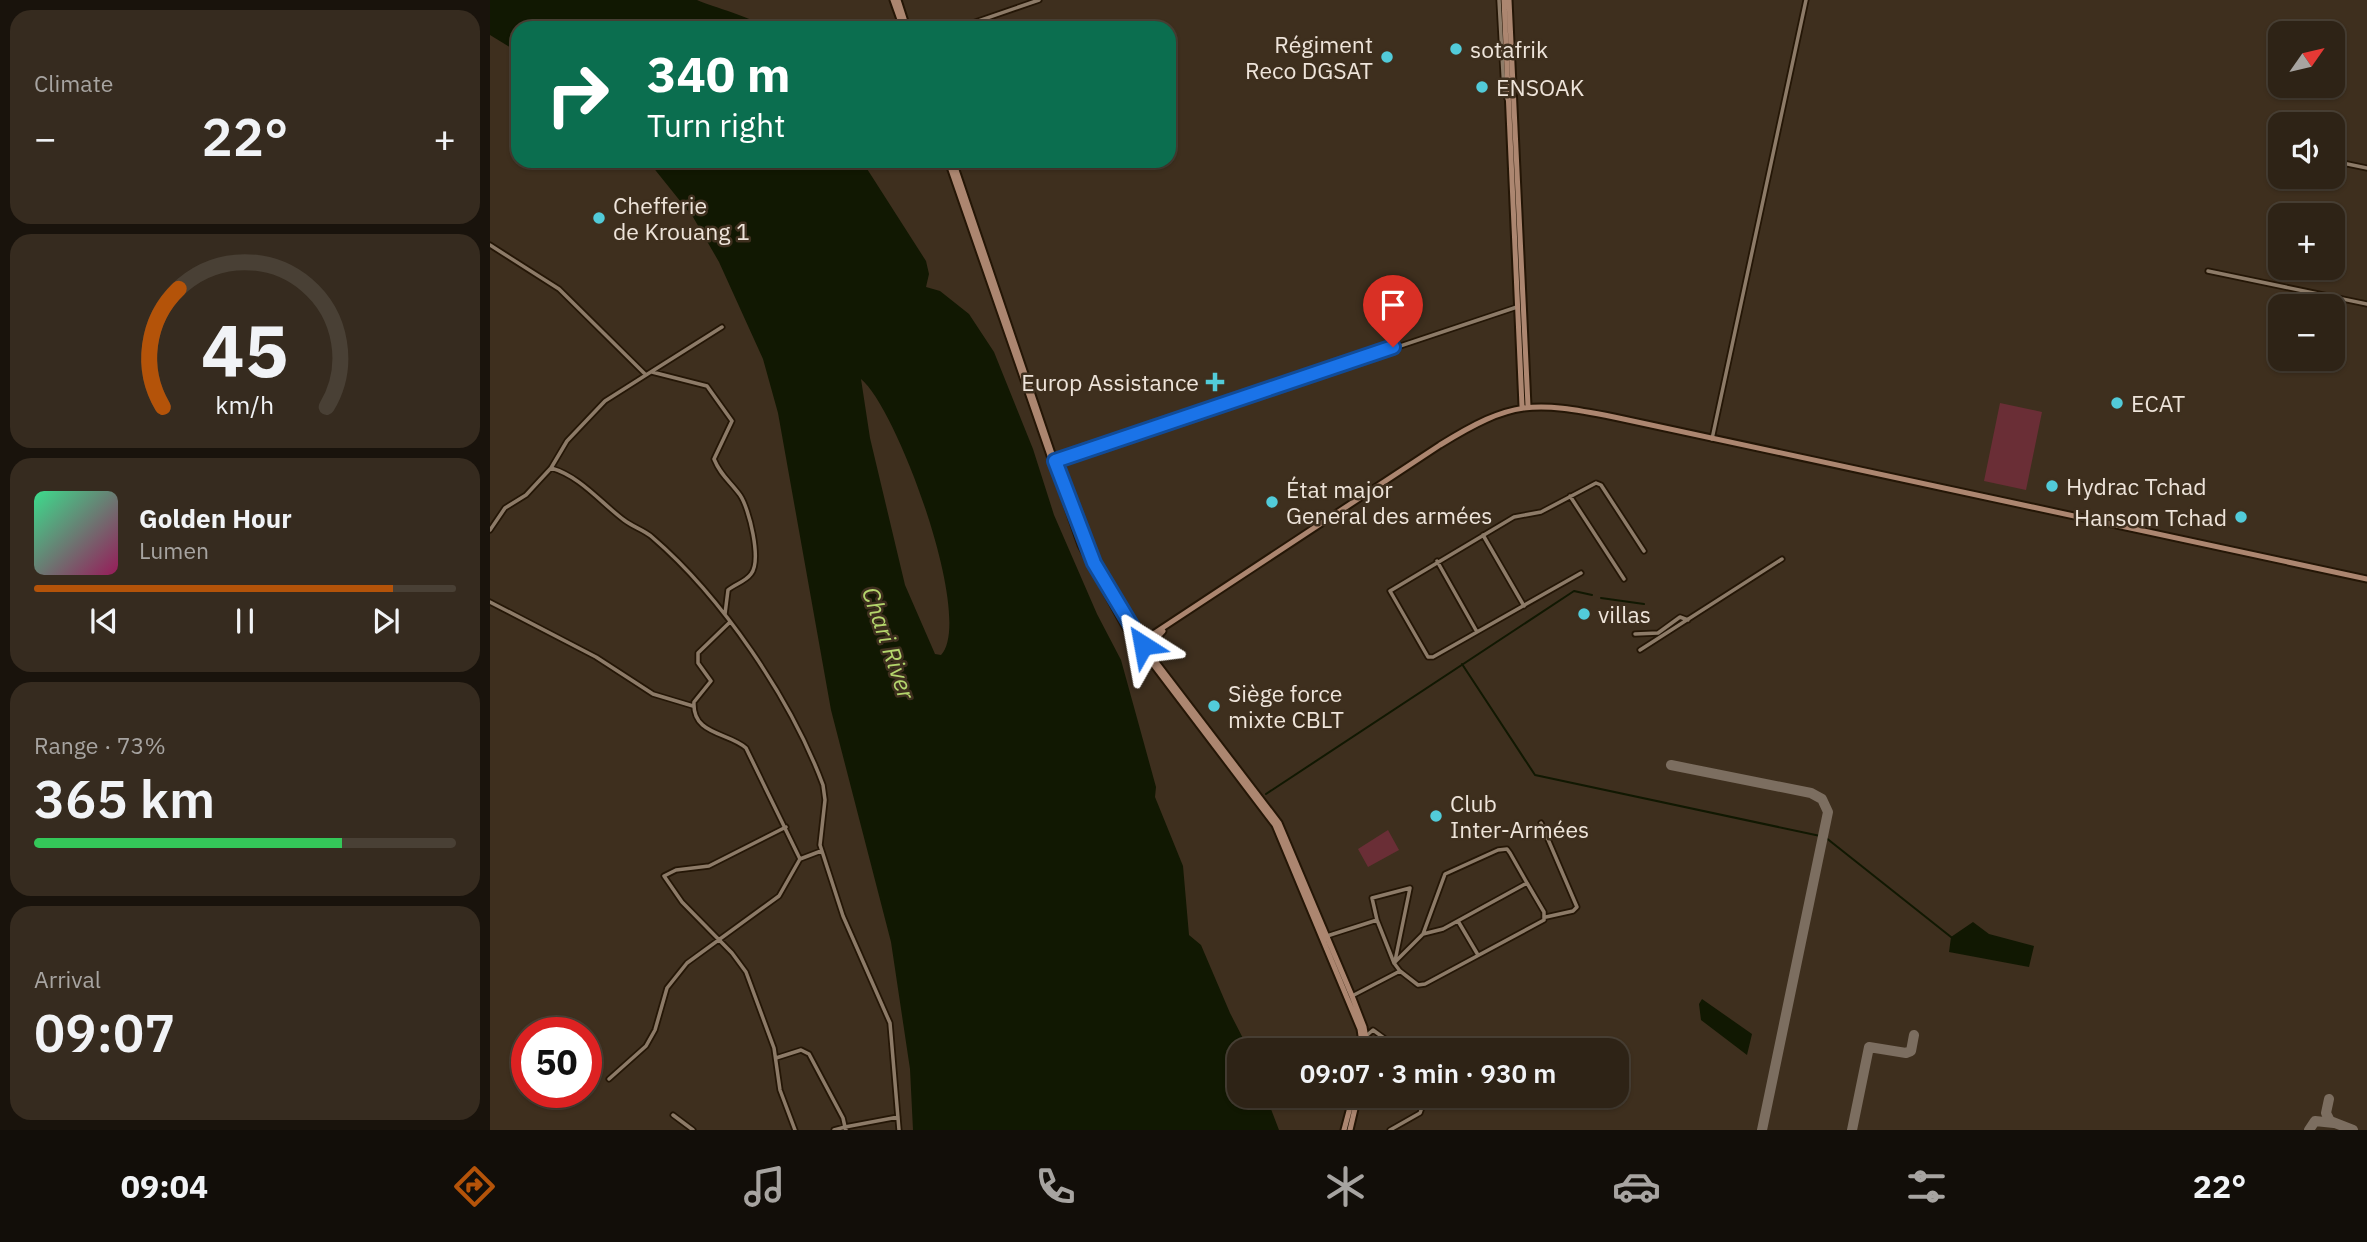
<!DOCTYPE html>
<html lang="en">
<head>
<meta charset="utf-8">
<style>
	:root { --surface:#2e2316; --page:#362b1f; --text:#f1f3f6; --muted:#a7a4a1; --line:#494035; --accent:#b45309 }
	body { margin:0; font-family:"IBM Plex Sans",sans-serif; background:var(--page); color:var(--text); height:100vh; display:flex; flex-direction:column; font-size:26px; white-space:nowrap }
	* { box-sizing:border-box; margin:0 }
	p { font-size:23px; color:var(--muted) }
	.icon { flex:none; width:38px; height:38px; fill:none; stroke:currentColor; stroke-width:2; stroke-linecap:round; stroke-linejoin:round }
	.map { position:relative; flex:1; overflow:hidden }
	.sheet { display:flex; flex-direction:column; gap:10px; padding:10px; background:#19130c; width:490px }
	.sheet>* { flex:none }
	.top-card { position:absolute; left:21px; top:21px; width:665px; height:147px; border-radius:21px; box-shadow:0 2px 5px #0004,0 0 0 2px var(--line); background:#0b6e4f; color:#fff; overflow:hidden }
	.needle { width:46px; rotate:56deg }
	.controls { position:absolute; left:1778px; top:21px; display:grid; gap:14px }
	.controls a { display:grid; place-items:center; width:77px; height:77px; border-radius:14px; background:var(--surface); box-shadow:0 2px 5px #0004,0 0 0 2px var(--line); font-size:35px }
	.speed { position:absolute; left:21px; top:1017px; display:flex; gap:14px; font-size:35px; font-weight:700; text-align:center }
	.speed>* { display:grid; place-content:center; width:91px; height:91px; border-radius:50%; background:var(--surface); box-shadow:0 2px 5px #0004,0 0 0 2px var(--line); line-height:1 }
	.speed .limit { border:10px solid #d22; background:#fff; color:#111 }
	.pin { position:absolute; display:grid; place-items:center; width:60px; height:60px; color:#fff; margin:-72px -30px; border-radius:50% 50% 50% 0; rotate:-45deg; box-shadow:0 0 7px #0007 }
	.pin .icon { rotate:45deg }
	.me { position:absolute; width:77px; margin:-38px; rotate:326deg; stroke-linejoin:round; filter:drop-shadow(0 0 5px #0008) }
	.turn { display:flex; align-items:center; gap:24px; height:147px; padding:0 21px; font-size:32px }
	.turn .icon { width:91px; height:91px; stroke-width:2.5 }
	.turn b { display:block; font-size:49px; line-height:60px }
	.big { font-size:52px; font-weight:600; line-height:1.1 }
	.sheet .tile { flex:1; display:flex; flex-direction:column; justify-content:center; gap:10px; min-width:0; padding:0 24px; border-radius:21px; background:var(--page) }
	.sheet .dial { align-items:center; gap:0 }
	.dial svg { height:182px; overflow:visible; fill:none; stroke:var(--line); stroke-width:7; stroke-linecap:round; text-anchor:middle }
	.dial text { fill:var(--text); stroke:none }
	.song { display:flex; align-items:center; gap:21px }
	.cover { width:84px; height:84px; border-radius:10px; background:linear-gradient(135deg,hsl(150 70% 55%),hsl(330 70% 35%)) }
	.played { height:7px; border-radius:4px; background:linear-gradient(90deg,var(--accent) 85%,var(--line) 85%) }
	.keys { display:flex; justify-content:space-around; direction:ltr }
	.heat { display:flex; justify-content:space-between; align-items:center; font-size:38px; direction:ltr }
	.charge { height:10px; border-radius:5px; background:linear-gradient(90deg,#34c759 73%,var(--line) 0) }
	.trip { position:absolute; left:737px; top:1038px; width:402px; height:70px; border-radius:21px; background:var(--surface); box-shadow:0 2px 5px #0004,0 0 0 2px var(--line); font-weight:600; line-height:70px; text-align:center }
	.tabs { display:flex; height:112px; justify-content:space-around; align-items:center; background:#120e09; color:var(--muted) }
	.tabs .icon { width:49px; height:49px }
	.tabs .selected { color:var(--accent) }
	.tabs b { font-size:32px; color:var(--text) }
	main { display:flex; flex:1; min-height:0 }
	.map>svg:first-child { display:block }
	.green { fill:#6a2e36 }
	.water { fill:#111802; fill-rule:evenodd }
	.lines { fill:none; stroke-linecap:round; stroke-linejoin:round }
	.stream { stroke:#111802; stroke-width:2 }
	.taxiway { stroke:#7c6e60; stroke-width:10 }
	.street-casing { stroke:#241606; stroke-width:7 }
	.secondary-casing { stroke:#241606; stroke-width:9 }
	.street { stroke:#8d7b68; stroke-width:3.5 }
	.secondary { stroke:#ac8670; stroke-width:5 }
	.route-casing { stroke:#114b97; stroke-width:18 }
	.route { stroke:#1a73e8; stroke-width:12 }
	.poi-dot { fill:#52cbd9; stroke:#3e2f1e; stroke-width:2.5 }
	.labels { text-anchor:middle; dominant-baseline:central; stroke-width:5; stroke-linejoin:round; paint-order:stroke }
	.poi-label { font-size:23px; fill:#eee4da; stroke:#3e2f1e; text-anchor:start }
	.water-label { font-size:24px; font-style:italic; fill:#b4d56c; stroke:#3e2f1e }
</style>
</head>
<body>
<main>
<section class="sheet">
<div class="tile"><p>Climate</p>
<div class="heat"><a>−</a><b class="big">22°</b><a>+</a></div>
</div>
<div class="tile dial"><svg viewBox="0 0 100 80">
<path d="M14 69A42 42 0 1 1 86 69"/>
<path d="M14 69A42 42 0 0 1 21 17" stroke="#b45309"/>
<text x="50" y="56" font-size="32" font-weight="700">45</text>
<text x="50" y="72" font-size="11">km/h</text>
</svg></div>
<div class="tile">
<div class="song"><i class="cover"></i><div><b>Golden Hour</b><p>Lumen</p></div></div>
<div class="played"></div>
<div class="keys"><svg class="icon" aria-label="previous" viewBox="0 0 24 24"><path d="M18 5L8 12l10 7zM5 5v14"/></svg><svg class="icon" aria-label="pause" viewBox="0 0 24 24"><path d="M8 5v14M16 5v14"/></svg><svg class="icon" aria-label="next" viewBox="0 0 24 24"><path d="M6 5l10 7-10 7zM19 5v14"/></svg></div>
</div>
<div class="tile"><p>Range · 73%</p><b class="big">365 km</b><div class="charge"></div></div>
<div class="tile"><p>Arrival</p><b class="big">09:07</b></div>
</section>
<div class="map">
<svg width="1877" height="1130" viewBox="0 0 1877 1130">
	<rect width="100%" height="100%" fill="#3e2f1e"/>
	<path class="green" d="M1510,403L1552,412L1536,490L1494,481Z
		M898,830L909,850L878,867L868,849Z"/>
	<path class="water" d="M0,0H207C225,8 263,17 275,28H28V52L0,35Z
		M158,161H372L436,261L439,274L436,287L450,291L479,314L504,352L543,449L564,515L607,614L631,660L666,787L665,797L693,866L699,935L711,945L740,1013L759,1050H749V1096H776L789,1130H423L420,1069L401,942L341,710L288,413L273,359L229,262L203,217ZM371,379C407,408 485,619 451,655L445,654L415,585L380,438Z
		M1483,922L1499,934L1544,946L1539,967L1459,952L1461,937Z
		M1212,999L1262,1034L1257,1055L1211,1020L1209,1004Z"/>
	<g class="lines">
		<path class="stream" d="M1111,598L1154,604
			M972,664L1045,775L1335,837L1461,937
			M776,794L1084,591L1102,595"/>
		<path class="taxiway" d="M1181,765L1321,793L1332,799L1338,812L1272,1130
			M1839,1099L1836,1113L1840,1121L1863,1130
			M1362,1130L1379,1047L1416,1053L1421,1051L1424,1035
			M1819,1130L1825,1121L1844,1123"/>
		<g class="street-casing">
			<path id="street" d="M1009,0L1014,91L1018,101
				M468,28L549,0
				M1843,161L1877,168
				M0,245L69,289L156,375L232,327
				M1718,271L1877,304
				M162,372L217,386L242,421L224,459C231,476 239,480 250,495C259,508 272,560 261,574C255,582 245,584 238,590L235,614
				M1222,439L1316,0
				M563,462L1027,307
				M61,468C90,476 111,503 134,520C143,527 154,530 162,537C232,597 301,699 333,785L335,800L330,845L353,916L400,1023L409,1130
				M1080,496L1134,579
				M0,530L15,508L36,495L61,468L77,441L115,401L156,375
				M993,535L1034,606
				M947,561L987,632
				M1091,573L943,657H938L900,591L1024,517L1051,512L1106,483L1111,485L1154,551
				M0,602L106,657L163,694L203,706
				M240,622L208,653V663L221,681L204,702C202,735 238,732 256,748L310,859
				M1145,634L1168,633L1190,617L1198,620
				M1150,650L1292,559
				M1051,823L1087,907L1083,911L1056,917
				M296,827L219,866L186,870L174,876L192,902L242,953L256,972L284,1048L290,1090L305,1130
				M887,920L882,898L920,888L905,961
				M968,921L988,955
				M837,936L887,920L904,963
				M910,971L928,985L935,984L1054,920V912L1037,883
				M862,996L910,971L904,963L933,934L955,874L1008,850L1017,849L1020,853L1037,883L953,929L933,934
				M876,1036L883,1030L894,1038L901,1050
				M286,1058L311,1050L319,1054L353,1118L355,1127L344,1130
				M119,1079L156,1046L165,1030L177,988L197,963L289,896L310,859L331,851
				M183,1115L203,1130
				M356,1130L355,1127L408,1117
				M900,1130L930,1113L935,1099L932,1096"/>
		</g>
		<g class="secondary-casing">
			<path id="secondary" d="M403,0L413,28
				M408,0L417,28
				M1014,0L1032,406
				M1019,0L1038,406
				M458,161L591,545L637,630L785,825L870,1029L873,1050
				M463,161L579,504L604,563L653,645L789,823L862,996L874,1027L878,1050
				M648,644L950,445C1023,400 1042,401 1124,417L1877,579
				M656,650L673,631
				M854,1130L863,1096
				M860,1130L868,1096"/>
		</g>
		<use href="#street" class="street"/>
		<use href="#secondary" class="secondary"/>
	</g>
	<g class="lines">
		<g class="route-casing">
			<path id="route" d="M653,645L604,563L565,461L903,347"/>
		</g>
		<use href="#route" class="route"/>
	</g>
	<g class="poi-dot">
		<circle cx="966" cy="49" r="7"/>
		<circle cx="897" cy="57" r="7"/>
		<circle cx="992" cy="87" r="7"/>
		<circle cx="109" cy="218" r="7"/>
		<path d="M721.5 371.5h7v7h7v7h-7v7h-7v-7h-7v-7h7z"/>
		<circle cx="1627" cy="403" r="7"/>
		<circle cx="1562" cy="486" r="7"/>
		<circle cx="782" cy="502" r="7"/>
		<circle cx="1751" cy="517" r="7"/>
		<circle cx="1094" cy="614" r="7"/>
		<circle cx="724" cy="706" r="7"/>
		<circle cx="946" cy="816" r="7"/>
	</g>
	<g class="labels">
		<g class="poi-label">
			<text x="883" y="44" text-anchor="end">Régiment<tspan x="883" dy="26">Reco DGSAT</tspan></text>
			<text x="980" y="49">sotafrik</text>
			<text x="1006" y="87">ENSOAK</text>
			<text x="123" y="205">Chefferie<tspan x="123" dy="26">de Krouang 1</tspan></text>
			<text x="709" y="382" text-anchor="end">Europ Assistance</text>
			<text x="1641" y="403">ECAT</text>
			<text x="1576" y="486">Hydrac Tchad</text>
			<text x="796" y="489">État major<tspan x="796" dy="26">General des armées</tspan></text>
			<text x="1737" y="517" text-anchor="end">Hansom Tchad</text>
			<text x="1108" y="614">villas</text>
			<text x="738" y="693">Siège force<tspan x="738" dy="26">mixte CBLT</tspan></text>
			<text x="960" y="803">Club<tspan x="960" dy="26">Inter-Armées</tspan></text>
		</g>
		<g class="water-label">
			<text transform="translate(399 643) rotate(71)">Chari River</text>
		</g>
	</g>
</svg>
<div class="controls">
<a><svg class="needle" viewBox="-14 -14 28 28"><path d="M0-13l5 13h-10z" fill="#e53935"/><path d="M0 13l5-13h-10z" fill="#a7a4a1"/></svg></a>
<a><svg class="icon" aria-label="sound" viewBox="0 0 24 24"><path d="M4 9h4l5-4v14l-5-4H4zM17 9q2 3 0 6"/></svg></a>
<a>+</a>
<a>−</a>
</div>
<div class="speed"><div class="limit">50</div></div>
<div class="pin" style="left:903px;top:347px;background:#d93025"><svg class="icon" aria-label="arrive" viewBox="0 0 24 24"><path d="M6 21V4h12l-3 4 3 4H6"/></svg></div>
<svg class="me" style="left:653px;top:645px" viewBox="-20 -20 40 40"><path d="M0-17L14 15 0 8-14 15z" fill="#1a73e8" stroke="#fff" stroke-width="4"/></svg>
<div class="trip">09:07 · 3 min · 930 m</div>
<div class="top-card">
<div class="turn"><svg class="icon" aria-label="right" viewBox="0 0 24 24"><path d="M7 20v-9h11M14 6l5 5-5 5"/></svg><div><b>340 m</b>Turn right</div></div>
</div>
</div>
</main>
<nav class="tabs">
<b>09:04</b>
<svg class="icon selected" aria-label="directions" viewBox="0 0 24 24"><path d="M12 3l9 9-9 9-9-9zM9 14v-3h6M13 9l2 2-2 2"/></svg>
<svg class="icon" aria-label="music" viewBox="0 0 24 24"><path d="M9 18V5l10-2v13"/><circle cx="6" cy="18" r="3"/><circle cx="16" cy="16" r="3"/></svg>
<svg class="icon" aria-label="phone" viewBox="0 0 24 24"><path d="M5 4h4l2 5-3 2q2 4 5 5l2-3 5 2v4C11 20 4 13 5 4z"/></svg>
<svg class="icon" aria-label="climate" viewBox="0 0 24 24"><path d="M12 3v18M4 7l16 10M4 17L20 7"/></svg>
<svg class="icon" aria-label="car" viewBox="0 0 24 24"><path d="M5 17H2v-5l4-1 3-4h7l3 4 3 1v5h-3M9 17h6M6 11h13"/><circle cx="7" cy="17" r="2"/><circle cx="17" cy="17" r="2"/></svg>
<svg class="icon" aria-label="filters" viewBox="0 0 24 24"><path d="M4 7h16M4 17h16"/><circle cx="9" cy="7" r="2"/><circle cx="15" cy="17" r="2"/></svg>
<b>22°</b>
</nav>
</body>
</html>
